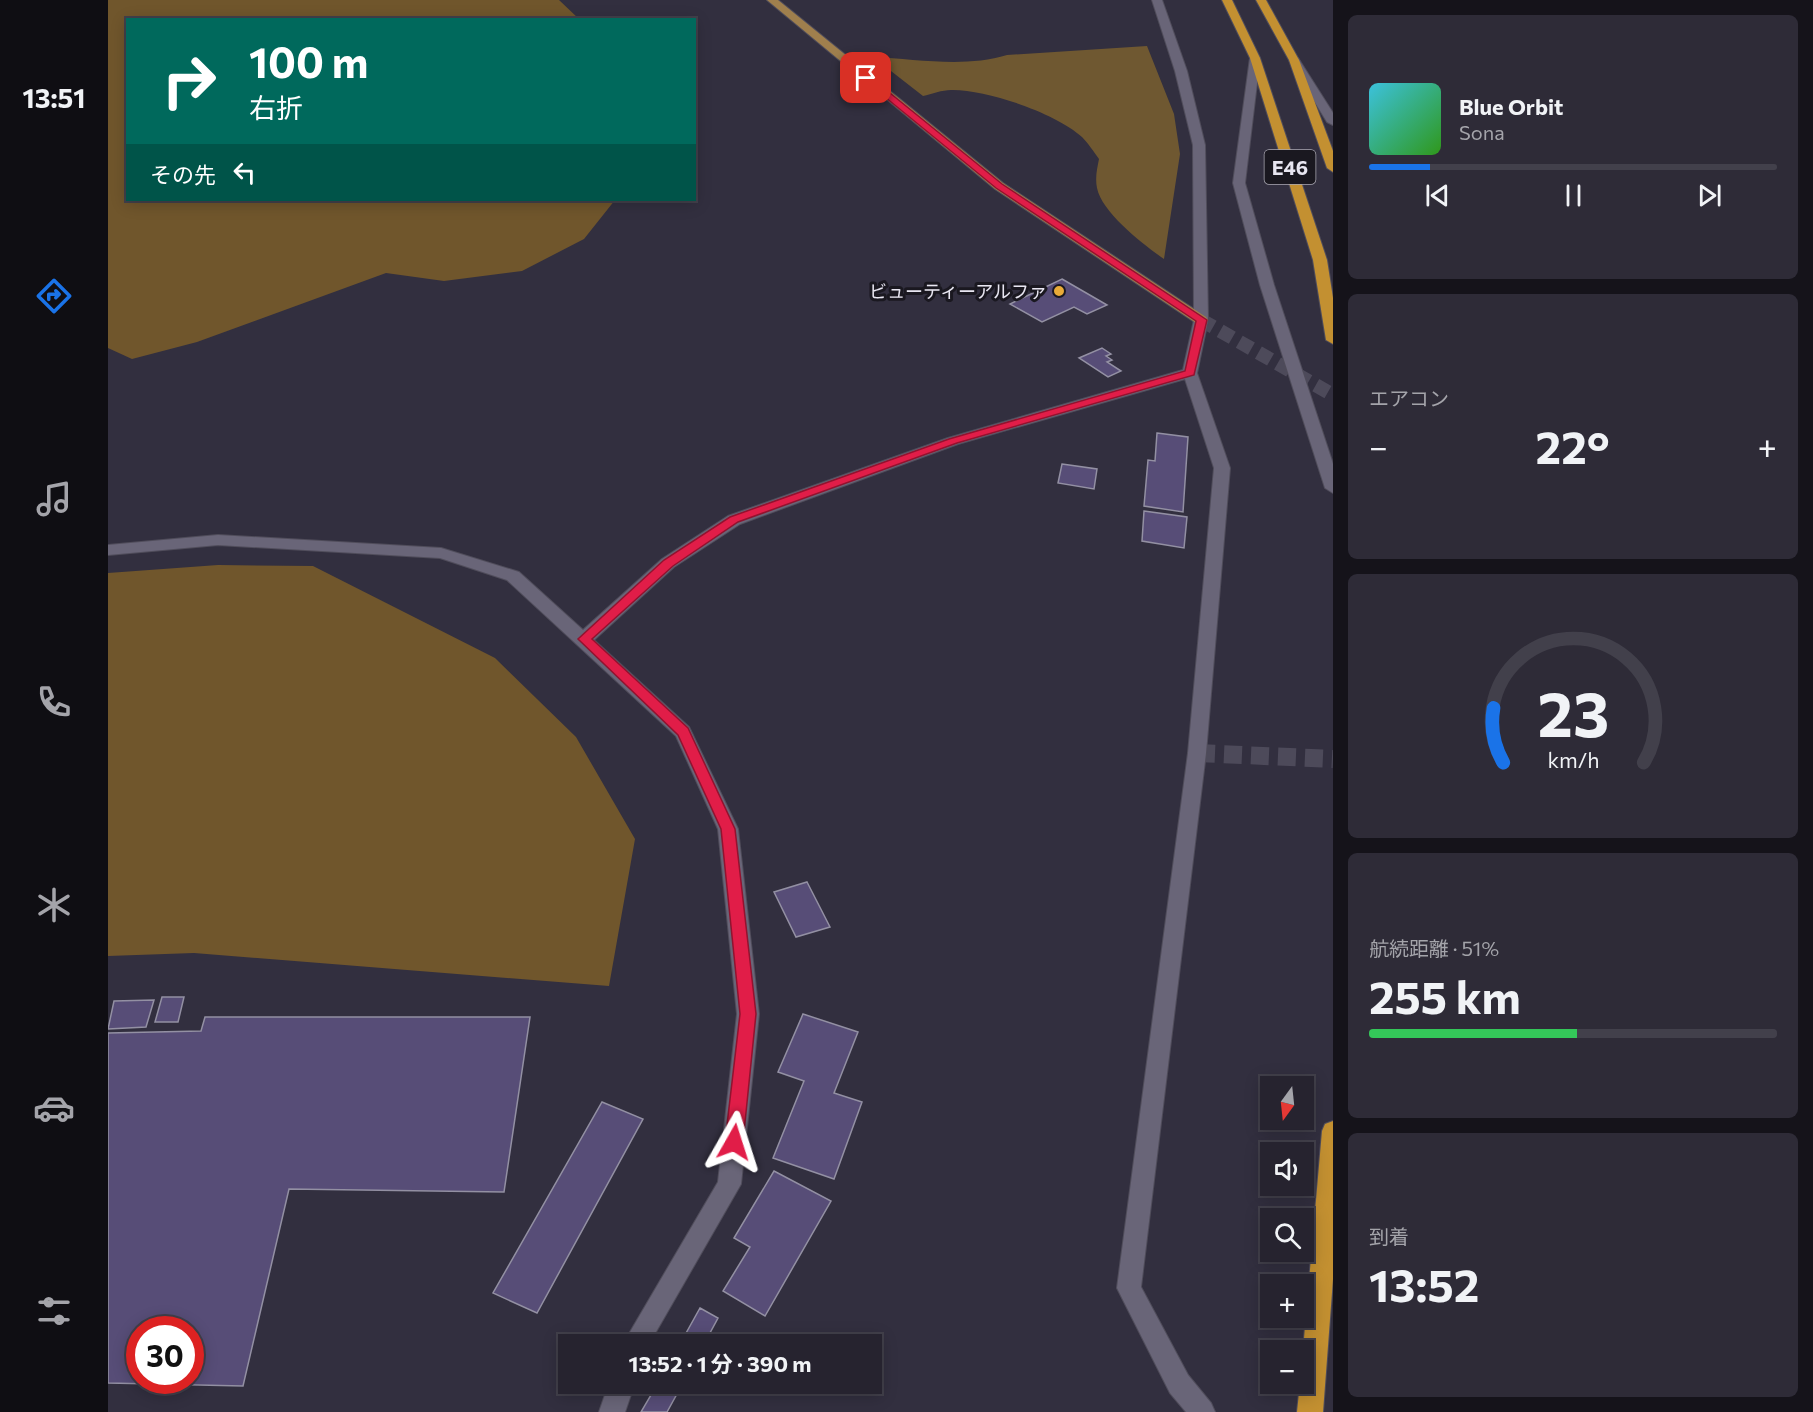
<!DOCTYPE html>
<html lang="ja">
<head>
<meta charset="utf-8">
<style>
	:root { --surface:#26232f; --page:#2e2b37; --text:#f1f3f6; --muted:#a4a4aa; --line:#42404b; --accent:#1a73e8 }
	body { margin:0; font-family:Commissioner,"Noto Sans JP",sans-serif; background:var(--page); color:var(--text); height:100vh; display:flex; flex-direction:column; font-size:22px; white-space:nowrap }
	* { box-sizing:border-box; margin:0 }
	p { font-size:20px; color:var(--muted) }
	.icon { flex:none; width:33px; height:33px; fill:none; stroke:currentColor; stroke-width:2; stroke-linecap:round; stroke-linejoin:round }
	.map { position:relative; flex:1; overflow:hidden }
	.panel { display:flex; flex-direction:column; gap:15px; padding:15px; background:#15131a; width:480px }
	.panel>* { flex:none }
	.banner { position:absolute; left:18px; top:18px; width:570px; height:183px; border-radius:0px; box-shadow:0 3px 15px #0003,0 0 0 2px var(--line); background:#00695c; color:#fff; overflow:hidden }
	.needle { width:39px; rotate:195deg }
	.controls { position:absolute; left:1152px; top:1076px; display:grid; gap:12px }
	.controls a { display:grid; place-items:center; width:54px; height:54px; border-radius:0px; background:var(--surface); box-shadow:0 3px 15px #0003,0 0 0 2px var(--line); font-size:30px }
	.speed { position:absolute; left:18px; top:1316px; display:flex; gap:12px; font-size:30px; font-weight:700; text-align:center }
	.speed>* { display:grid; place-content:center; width:78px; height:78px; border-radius:50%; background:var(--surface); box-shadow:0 3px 15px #0003,0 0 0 2px var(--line); line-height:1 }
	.speed .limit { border:9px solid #d22; background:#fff; color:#111 }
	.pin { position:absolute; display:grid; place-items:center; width:51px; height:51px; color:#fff; margin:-26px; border-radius:12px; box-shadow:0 3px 9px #0006 }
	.me { position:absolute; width:66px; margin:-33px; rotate:6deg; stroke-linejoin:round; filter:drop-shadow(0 0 4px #0008) }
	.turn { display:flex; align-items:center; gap:21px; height:126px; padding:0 24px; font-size:27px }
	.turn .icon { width:78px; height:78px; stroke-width:2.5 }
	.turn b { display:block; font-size:42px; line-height:51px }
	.then { display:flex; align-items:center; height:57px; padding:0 24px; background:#0003; gap:12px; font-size:22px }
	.big { font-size:45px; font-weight:700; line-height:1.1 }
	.panel .tile { flex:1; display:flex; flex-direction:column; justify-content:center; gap:9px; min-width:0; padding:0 21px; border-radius:9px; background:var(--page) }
	.panel .dial { align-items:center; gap:0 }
	.dial svg { height:156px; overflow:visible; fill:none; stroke:var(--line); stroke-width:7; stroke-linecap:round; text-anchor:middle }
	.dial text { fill:var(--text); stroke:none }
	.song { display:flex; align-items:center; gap:18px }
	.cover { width:72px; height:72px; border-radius:9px; background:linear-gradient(135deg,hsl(190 70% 55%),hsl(110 70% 35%)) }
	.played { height:6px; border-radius:3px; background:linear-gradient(90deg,var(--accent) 15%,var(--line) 15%) }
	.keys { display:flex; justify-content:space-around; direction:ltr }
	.heat { display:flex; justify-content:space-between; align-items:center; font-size:33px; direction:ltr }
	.charge { height:9px; border-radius:4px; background:linear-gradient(90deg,#34c759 51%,var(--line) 0) }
	.trip { position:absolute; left:450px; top:1334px; width:324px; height:60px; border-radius:0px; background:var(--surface); box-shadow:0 3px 15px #0003,0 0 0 2px var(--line); font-weight:700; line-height:60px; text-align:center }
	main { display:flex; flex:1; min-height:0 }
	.tabs { display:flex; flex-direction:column; width:108px; justify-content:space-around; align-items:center; background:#0f0e13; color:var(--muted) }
	.tabs .icon { width:42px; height:42px }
	.tabs .selected { color:var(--accent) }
	.tabs b { font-size:27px; color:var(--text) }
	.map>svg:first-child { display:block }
	.green { fill:#6f5831 }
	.forest { fill:#70562c }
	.building { fill:#574d77; stroke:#9390a3; stroke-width:1.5; fill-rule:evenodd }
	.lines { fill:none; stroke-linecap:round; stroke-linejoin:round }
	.minor-tunnel { stroke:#4d4a5a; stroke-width:18; stroke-dasharray:18 9; stroke-linecap:butt }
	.major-tunnel { stroke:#4d4a5a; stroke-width:14; stroke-dasharray:14 8; stroke-linecap:butt }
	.minor-casing { stroke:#504d5b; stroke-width:2 }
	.major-casing { stroke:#504d5b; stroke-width:2 }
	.highway-casing { stroke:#504d5b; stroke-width:2 }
	.minor { fill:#696578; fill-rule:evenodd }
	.major { fill:#9f7f4d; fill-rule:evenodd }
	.highway { fill:#c39031; fill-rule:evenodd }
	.route { fill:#e11d48; stroke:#92132f; stroke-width:1.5 }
	.poi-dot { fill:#e9ab38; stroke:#1a1820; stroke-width:2 }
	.labels { text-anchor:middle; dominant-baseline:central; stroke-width:6; stroke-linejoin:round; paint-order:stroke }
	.far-poi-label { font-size:18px; fill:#e8e6f1; stroke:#1a1820; text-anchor:end }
	.shield { fill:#1a1820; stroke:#aaa8b2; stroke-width:1.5 }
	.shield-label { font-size:20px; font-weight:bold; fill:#e8e6f1 }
</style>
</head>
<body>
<main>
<nav class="tabs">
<b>13:51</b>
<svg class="icon selected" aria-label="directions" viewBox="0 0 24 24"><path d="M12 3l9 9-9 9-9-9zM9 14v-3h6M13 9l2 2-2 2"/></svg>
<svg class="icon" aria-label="music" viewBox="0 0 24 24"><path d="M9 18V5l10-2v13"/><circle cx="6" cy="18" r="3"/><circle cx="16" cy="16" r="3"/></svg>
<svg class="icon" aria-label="phone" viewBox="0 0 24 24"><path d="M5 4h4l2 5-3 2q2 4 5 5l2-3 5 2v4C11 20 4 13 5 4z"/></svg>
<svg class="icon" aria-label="climate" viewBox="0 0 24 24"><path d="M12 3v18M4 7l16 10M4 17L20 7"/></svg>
<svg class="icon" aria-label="car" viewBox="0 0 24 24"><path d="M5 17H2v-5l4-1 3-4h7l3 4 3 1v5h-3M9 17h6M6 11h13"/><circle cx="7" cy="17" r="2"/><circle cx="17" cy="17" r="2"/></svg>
<svg class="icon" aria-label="filters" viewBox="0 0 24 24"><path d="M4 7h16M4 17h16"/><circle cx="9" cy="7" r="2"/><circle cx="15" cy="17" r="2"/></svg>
</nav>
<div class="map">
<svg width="1225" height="1412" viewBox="0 0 1225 1412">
	<rect width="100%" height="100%" fill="#322f3f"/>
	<path class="green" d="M1039,46L1066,114L1072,154L1056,259C1036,245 994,213 989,188C987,178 989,169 991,159C986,152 980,143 974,137C948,113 877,89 843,90C834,90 824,94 815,96L765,57C808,59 857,68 899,55Z"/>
	<path class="forest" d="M0,0H451L471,19L20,20V200H507L476,239L414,271L336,281L278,273L89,342L24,359L0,348Z
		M110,565L205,566L387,658L468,737L527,839L501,986L86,953L0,956V573Z"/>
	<path class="building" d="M954,279L999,305L979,314L966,307L934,322L902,304Z
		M994,348L1003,354L998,356L1004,360L999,362L1013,371L1000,377L971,358Z
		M1049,433L1080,437L1075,512L1036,506L1040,460L1047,461Z
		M954,464L989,469L986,489L950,483Z
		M1036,511L1079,517L1076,548L1034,541Z
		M699,882L722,927L688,937L666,892Z
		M54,997H76L70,1022H47Z
		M46,1000L38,1027L0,1029L6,1001Z
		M695,1014L750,1032L726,1093L754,1102L726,1179L665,1158L696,1081L670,1072Z
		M97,1017H422L396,1192L181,1189L135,1386L0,1383V1033L93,1031ZM32,1329H82V1380H32Z
		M494,1102L535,1119L429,1313L385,1293Z
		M666,1171L723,1201L657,1316L615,1291L642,1247L626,1238Z
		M592,1308L610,1318L596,1344H572Z
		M550,1383H575L559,1412H533Z"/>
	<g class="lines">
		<path class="minor-tunnel" d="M1089,753L1225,759"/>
		<path class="major-tunnel" d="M1093,320L1225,395"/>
		<g class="minor-casing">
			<path id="minor" d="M1044,0H1054L1079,71L1097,145L1100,320L1089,373L1122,468L1098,753L1033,1287L1080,1375L1103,1403L1107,1412H1078L1062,1393L1009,1288L1080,753L1106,468L1077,379L850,444L632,524L566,567L486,640L581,727L630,829L651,1014L633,1184L541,1344H515L610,1182L629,1014L610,829L568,736L399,580L332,558L110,545L0,555V545L110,535L333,548L411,572L475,630L554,559L620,516L840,438L1075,370L1086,320L1085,145L1067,71Z
				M1147,55L1152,58L1137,183L1166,285L1225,464V493L1217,488L1152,285L1125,183L1142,58Z
				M1186,57L1190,58L1225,113V125L1219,122L1181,60Z
				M501,1383H527L517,1412H491Z"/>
		</g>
		<g class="major-casing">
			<path id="major" d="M659,0H670L895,183L1098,317L1100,320L1098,323H1088L887,189Z"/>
		</g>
		<g class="highway-casing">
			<path id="highway" d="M1114,0H1124L1152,58L1219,260L1225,298V344L1218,340L1205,260L1142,58Z
				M1148,0H1158L1191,60L1225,151V172L1219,168L1181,60Z
				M1225,1121V1279L1215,1412H1189L1192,1383H1196L1195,1350L1214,1131L1217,1124Z"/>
		</g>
		<use href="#minor" class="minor"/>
		<use href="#major" class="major"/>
		<use href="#highway" class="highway"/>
	</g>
	<path class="route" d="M755,76H761L894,184L1099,320L1086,375L849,443L630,522L565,566L484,639L580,728L627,829L648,1014L635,1142L632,1147L626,1150L620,1147L617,1142L632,1014L613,829L570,735L470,639L556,560L622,517L841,439L1077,371L1088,321L888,188L755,79Z"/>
	<circle class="poi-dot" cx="951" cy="291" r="6"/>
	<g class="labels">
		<g class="far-poi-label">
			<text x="939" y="291">ビューティーアルファ</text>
		</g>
		<rect class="shield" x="1156.5" y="150" width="51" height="34" rx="4.5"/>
		<g class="shield-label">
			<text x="1182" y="167">E46</text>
		</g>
	</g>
</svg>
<div class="controls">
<a><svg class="needle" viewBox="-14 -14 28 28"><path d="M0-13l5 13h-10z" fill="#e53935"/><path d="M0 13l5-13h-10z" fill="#a4a4aa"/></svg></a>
<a><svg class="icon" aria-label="sound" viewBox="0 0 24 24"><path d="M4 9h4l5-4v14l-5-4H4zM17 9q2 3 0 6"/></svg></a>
<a><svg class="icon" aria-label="search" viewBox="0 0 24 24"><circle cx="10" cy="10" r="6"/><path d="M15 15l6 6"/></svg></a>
<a>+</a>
<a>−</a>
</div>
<div class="speed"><div class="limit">30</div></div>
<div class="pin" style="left:758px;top:78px;background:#d93025"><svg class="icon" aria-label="arrive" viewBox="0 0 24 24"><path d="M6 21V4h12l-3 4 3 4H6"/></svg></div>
<svg class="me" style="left:626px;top:1142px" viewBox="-20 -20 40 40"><path d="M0-17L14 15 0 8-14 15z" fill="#e11d48" stroke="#fff" stroke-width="4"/></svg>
<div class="trip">13:52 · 1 分 · 390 m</div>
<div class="banner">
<div class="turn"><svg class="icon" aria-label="right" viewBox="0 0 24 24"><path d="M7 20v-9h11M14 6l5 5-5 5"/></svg><div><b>100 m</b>右折</div></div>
<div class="then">その先<svg class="icon" aria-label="left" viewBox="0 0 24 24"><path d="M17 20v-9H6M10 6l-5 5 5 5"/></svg></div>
</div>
</div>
<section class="panel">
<div class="tile">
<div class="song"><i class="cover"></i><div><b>Blue Orbit</b><p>Sona</p></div></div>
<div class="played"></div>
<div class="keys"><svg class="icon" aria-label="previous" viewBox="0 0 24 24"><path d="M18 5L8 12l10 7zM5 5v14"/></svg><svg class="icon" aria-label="pause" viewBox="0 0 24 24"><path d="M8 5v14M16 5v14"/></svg><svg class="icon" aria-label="next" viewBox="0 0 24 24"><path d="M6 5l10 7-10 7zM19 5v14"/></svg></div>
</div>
<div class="tile"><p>エアコン</p>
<div class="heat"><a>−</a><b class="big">22°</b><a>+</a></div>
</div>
<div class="tile dial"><svg viewBox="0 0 100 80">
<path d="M14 69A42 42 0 1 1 86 69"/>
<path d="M14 69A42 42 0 0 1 9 41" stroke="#1a73e8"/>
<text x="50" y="56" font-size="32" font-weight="700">23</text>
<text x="50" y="72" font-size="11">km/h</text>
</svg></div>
<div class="tile"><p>航続距離 · 51%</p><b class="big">255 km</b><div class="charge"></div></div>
<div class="tile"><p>到着</p><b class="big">13:52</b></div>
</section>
</main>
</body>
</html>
